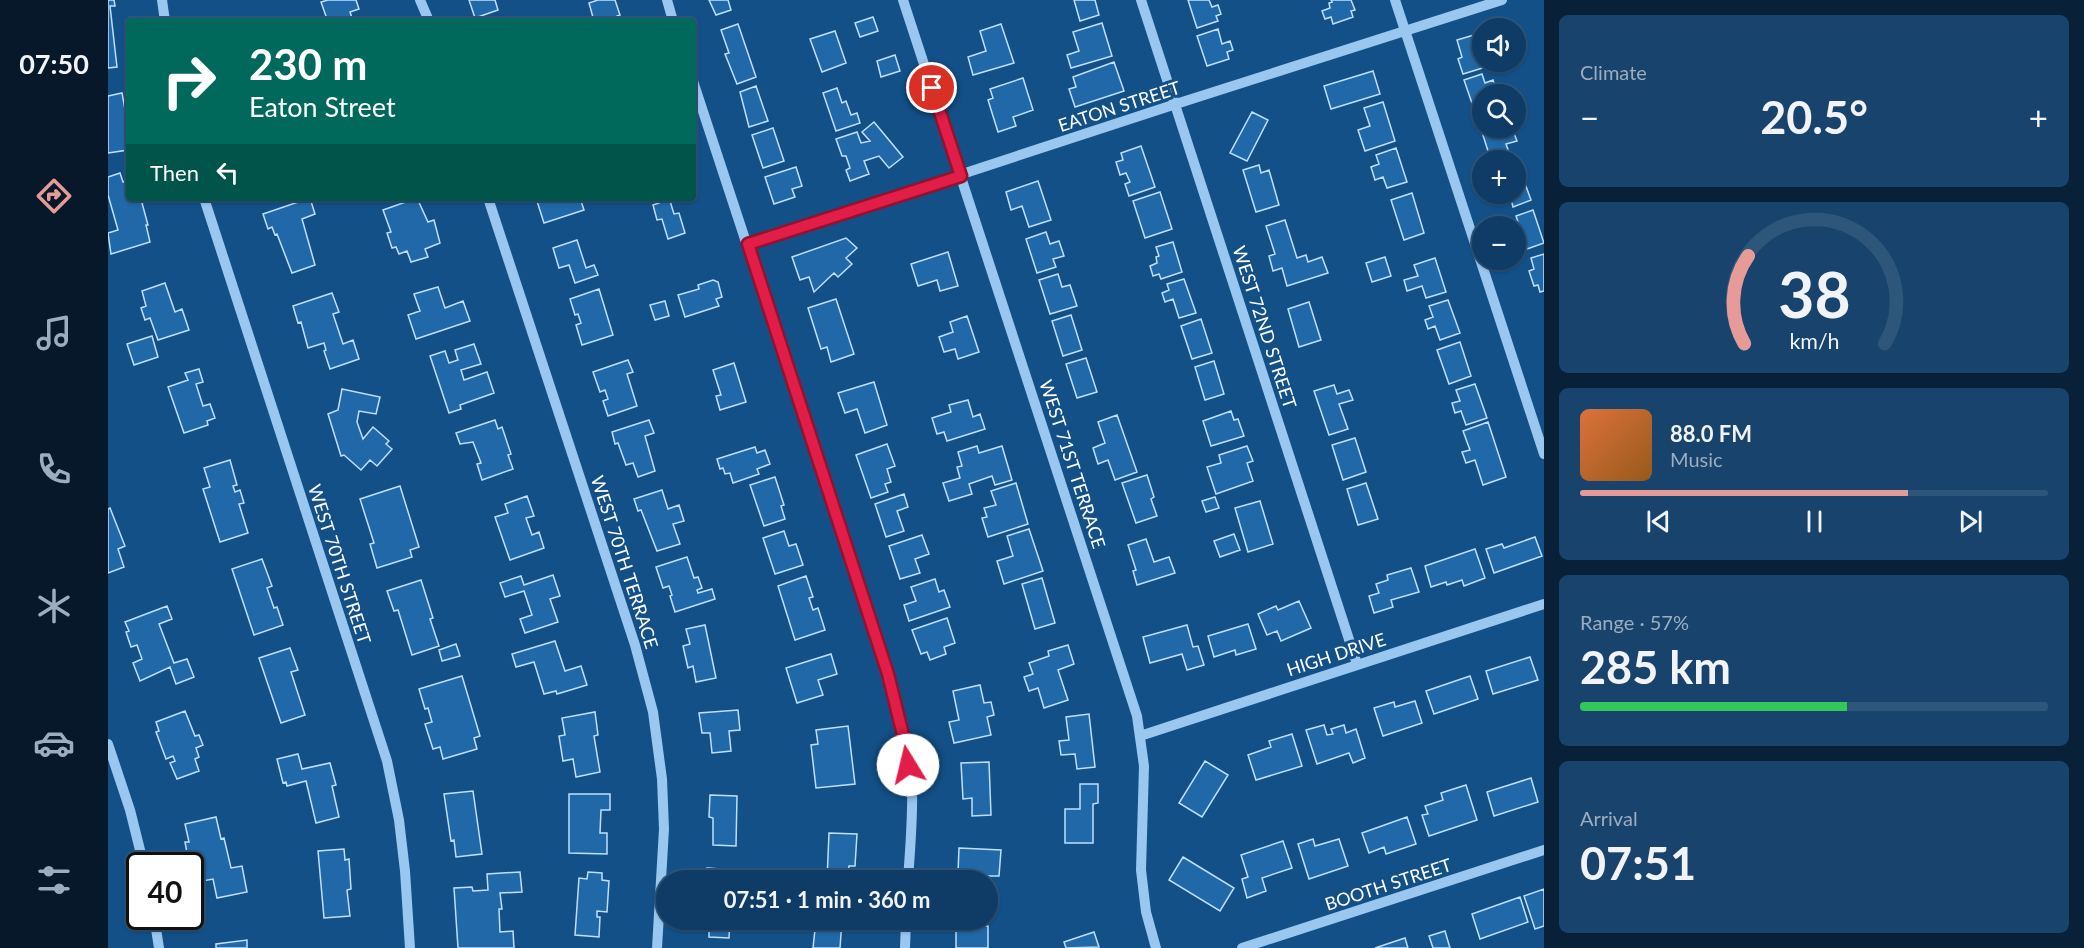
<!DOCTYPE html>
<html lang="en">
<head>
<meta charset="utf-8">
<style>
	:root { --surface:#0e3c66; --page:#17436c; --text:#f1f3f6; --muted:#9badbf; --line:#2e567a; --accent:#e69b98 }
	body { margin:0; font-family:Lato,sans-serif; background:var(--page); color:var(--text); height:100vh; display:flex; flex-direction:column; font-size:22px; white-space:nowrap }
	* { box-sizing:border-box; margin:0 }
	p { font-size:20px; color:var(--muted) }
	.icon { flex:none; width:33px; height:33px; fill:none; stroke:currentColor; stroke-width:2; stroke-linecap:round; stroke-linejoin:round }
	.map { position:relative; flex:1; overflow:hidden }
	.drawer { display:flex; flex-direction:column; gap:15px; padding:15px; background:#082138; width:540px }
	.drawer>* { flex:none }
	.guide { position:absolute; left:18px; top:18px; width:570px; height:183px; border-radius:6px; box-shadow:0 2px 4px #0004,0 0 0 2px var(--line); background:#00695c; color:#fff; overflow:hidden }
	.fabs { position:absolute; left:1364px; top:18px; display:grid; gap:12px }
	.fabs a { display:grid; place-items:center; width:54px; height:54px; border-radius:50%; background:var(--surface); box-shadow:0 2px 4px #0004,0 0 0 2px var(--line); font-size:30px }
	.speed { position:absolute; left:18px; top:852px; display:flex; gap:12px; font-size:30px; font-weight:700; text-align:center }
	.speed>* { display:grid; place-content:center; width:78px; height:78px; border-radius:50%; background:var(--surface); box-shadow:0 2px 4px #0004,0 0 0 2px var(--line); line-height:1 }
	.speed .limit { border:3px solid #111; border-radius:9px; background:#fff; color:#111 }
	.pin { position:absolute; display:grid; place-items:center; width:51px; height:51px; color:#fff; margin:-26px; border:3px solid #fff; border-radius:50%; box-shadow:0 2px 6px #0007 }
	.me { position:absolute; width:66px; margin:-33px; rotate:351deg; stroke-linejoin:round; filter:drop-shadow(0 0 4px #0008) }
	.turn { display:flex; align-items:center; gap:21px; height:126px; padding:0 24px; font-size:27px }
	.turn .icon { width:78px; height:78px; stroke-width:2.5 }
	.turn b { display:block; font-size:42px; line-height:51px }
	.then { display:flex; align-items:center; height:57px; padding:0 24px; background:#0003; gap:12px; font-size:22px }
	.big { font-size:45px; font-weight:700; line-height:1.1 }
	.drawer .tile { flex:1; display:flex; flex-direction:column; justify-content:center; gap:9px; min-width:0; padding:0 21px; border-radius:9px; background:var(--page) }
	.drawer .dial { align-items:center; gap:0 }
	.dial svg { height:156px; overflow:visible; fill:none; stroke:var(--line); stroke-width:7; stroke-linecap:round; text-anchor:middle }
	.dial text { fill:var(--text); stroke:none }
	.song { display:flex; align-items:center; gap:18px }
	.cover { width:72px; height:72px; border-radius:9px; background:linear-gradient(135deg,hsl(20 70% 55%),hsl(30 70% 35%)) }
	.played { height:6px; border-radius:3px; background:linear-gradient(90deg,var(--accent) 70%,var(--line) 70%) }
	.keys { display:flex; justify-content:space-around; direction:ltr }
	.heat { display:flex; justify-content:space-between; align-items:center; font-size:33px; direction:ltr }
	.charge { height:9px; border-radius:4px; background:linear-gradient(90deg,#34c759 57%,var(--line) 0) }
	.trip { position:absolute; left:548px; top:870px; width:342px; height:60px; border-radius:30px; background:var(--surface); box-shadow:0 2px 4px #0004,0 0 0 2px var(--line); font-weight:700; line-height:60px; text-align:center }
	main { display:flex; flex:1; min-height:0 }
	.tab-bar { display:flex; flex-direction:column; width:108px; justify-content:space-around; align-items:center; background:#061829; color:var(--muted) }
	.tab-bar .icon { width:42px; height:42px }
	.tab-bar .active { color:var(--accent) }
	.tab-bar b { font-size:27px; color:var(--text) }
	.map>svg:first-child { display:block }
	.building { fill:#2168a8; stroke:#bfdffb; stroke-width:1.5 }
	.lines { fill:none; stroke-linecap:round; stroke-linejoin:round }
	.minor { stroke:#99c7f0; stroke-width:10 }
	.route-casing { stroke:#92132f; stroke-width:15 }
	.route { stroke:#e11d48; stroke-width:10 }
	.labels { text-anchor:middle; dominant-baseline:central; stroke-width:6; stroke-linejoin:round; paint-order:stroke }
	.street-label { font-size:18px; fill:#fff; stroke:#135088 }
</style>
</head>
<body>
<main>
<nav class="tab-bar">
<b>07:50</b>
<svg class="icon active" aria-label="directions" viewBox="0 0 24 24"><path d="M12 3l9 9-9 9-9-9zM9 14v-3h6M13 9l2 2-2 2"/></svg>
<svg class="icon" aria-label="music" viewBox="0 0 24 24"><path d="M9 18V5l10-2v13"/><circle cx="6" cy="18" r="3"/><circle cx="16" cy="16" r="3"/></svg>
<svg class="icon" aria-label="phone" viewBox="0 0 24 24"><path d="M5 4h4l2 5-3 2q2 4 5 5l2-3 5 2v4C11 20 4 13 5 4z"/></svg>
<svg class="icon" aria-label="climate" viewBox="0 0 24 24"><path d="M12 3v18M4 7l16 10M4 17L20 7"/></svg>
<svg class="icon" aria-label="car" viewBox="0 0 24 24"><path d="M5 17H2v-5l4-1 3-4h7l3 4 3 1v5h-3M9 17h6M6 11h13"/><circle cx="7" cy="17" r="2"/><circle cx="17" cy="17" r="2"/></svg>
<svg class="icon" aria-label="filters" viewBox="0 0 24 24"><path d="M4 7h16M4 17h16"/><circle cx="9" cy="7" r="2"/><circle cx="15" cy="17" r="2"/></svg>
</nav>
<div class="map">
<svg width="1436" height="948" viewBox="0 0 1436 948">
	<rect width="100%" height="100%" fill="#135088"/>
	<path class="building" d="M0,0H6L7,6H2L9,67L0,68Z
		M220,0H248L251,9L242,12L245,21H212L219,19L213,2Z
		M361,0H387L390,10L367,18Z
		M490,0H507L512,15L509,16L510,21H486L481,3Z
		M601,0H620L623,10L608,15Z
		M966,0H987L991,15L972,21Z
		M1080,0H1101L1104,7L1110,5L1113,14L1108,16L1110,21L1089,28Z
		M1223,0H1243L1247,10L1243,11L1245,17L1225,24L1223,17L1217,19L1214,11L1222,8L1221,3L1224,2Z
		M765,17L770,31L752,37L747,23Z
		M994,23L1004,56L963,68L959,55L971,51L965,32Z
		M630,24L648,77L629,84L617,54L621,53L613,30Z
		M893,24L906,63L865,75L860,57L878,51L872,31Z
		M1110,29L1114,44L1122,41L1125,50L1119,52L1121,59L1099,66L1089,36Z
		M727,31L738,63L714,72L702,39Z
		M1366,35L1369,44L1373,43L1374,48V62H1379L1381,66L1355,74L1350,59L1354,57L1349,40Z
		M787,55L792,71L773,77L769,61Z
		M1006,62L1016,91L967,107L961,89L968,87L965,77Z
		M1265,71L1272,94L1223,109L1216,86Z
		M1374,74L1377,83L1385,80L1389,92L1374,94V107L1366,109L1356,80Z
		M915,78L925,110L905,117L908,126L890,132L880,100L885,98L882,89Z
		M648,86L660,121L641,127L632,92Z
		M729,88L734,103L738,101L743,115L749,113L752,123L728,131L715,93Z
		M14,93L21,131V141H19L20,150L0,153V96Z
		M1275,102L1287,141L1257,151L1250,130L1262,126L1256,108Z
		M1144,112L1160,120L1139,161L1122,153Z
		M766,122L795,157L781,168L771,156L756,161L761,174L742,181L738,170L742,168L738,156H734L728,139L749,132L753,143L762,141L754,132Z
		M1374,122V128H1394L1395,130L1404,128L1409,141L1398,144L1402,155L1383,160L1371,123Z
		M665,128L676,161L655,168L644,135Z
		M1033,146L1047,187L1021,196L1017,184L1022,182L1018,173L1012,175L1008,162L1015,160L1013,153Z
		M1288,148L1299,182L1279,188L1275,177L1267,180L1263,167L1271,164L1268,155Z
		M1151,165L1153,173L1161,170L1171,205L1148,212L1135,170Z
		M688,167L694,186L684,189L687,197L666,204L657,177Z
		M1411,167L1423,200L1405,207L1403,199L1397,202L1394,194H1407V168Z
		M12,173L15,182L21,180V198H35L36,202L34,203L40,225H38L42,242L3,254L0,233L10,230L0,195V177Z
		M930,181L943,220L921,227L914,206L903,210L898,192Z
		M1052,192L1064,229L1037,238L1025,201Z
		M1304,193L1316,233L1296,240L1283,200Z
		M202,198L207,214L194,219L207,265L184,273L169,234L167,235L164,227L160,229L155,214Z
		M309,198L320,222L326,220L332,243L317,249L320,257L303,262L299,251L291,254L288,247L284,248L279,233L283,232L275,210Z
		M428,198H472L476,210L436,223Z
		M549,198H566V200L562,201L566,214L571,213L577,233L560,239L554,219L549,220L545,205L551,203Z
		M1425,210L1436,243L1419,249L1417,242L1412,244L1407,229L1411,225L1408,216Z
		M1177,220L1189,258L1198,255L1200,262L1214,257L1220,273L1179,286L1174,268L1165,271L1161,256L1167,254L1158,226Z
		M938,232L942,244L951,241L956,256L945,259L948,267L929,273L918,239Z
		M738,238L749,248L738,258L744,264L730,277L726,273L706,292L701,277L692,280L684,257Z
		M469,240L478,268L486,265L490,275L467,283L461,265L451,268L445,248Z
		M1065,242L1074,272L1053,279L1051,274L1045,276L1042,266L1049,263L1048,257L1051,256L1048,247Z
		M840,252L850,286L832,291L829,280L810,286L803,264Z
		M1436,254V291L1432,292L1430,285L1426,286L1421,271L1426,269L1423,258Z
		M1277,257L1283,276L1264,282L1258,263Z
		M1327,258L1338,292L1318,298L1314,286L1299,291L1296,280L1310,276L1306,265Z
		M950,274L954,287L962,285L969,306L942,314L931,280Z
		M1076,279L1088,313L1071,318L1065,299L1057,302L1054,293L1061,290L1059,284Z
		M605,280L610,282L614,297L608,299L611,306L577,317L570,295L591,289L590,285Z
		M57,283L67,312L74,309L81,330L50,340L42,318L37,320L33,308L38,306L34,291Z
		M330,287L337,308L355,301L362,321L308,339L300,315L312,311L306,294Z
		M491,289L505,335L474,345L468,325L473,323L470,314L467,315L462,299Z
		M224,293L231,312L225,314L235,344L245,340L251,359L222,369L216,351L218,350L216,343L200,348L193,322L190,323L185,306Z
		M728,299L746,354L723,362L719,347L713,349L700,308Z
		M1340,300L1352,333L1332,340L1327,326L1320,329L1317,320L1325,317L1321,306Z
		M557,301L561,316L547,320L542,305Z
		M1201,302L1213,340L1191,347L1180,309Z
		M963,315L974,350L955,356L944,321Z
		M859,316L871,352L850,359L847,349L836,352L831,337L845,332L842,322Z
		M1093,319L1104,353L1084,359L1073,326Z
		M44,336L50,357L26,365L19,344Z
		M1352,342L1363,376L1341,384L1329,350Z
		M366,344L373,364L353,370L356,380L379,372L386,393L352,405L353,409L341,413L322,356L337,351L341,363L350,360L347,350Z
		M978,358L989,392L969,398L958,364Z
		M520,360L525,372L519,374L529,406L500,416L495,401L500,399L497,390L492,392L485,372Z
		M1106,361L1116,394L1097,400L1087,367Z
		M626,363L638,402L612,410L608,396L613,395L605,370Z
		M91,369L95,382L88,384L95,406L102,404L107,418L99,421L100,425L76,433L60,387L80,380L77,373Z
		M766,382L779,425L757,433L749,409L737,413L730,393Z
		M1367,384L1379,418L1358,425L1353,411L1347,413L1344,403L1352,401L1348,390Z
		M1226,385L1229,394L1241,390L1245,400L1231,404L1240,429L1221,435L1206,391Z
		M234,389L272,397L268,414L251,411L249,422L255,439L265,427L281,441L278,444L284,449L269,466L262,460L253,470L236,455L233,456L220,414L230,410Z
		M860,400L865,417L872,414L877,429L839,441L836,432L829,434L824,418L843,412L841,405Z
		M1123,411L1126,420L1130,419L1136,436L1103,446L1095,421Z
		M1009,415L1029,472L1007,480L1000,460L990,464L985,448L997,443L990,422Z
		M387,420L390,429L394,427L403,454L400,455L405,469L374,480L369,464L373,463L365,442L352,444L348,433Z
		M541,420L546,433L537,436L547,471L530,477L525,463L518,465L510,443L507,444L504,432Z
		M1380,422L1398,477L1375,485L1367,460L1358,463L1354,452L1362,450L1355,431Z
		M1247,438L1258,472L1235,480L1224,445Z
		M779,444L787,466L779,469L783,482L777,484L780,492L763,498L748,455Z
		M869,446L871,453L894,446L904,480L887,485L884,476L861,484L864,494L841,501L835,483L852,478L849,467L854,466L850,452Z
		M1139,446L1145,461L1139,463L1145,481L1108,494L1099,467L1113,463L1111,455Z
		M647,447L649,453L657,450L662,464L649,469L651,474L625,483L622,473L617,474L615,468L612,469L609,459Z
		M122,460L129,485L125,486L127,492L132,490L136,503L131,504L140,533L112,542L95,489L102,487L96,468Z
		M1039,475L1046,497L1043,499L1049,516L1028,523L1014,483Z
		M667,477L676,505L673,506L677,519L656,526L642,485Z
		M908,483L920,524L880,537L874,518L879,517L876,508L888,505L883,491Z
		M1258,483L1270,519L1250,525L1239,489Z
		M292,486L311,547L302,550L304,557L269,568L262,544L266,543L252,499Z
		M554,490L560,509L571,505L576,521L565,524L572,544L549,551L533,510L530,511L526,499Z
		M796,494L800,507L789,511L796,531L778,537L767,504Z
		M419,496L426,516L418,518L424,535L431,532L436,548L402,560L387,517L400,513L397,504Z
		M1107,497L1111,508L1098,512L1094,501Z
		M1152,501L1165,544L1140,552L1127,508Z
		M2,508L17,546L10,549L16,567L0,573V509Z
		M921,529L935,571L896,584L889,561L905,556L899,536Z
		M676,531L681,546L688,544L695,565L667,574L655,538Z
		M1126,534L1132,550L1112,557L1106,541Z
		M814,535L821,554L807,559L812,573L792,579L781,546Z
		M1427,537L1434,556L1386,573L1378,549L1394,544L1396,548Z
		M1038,539L1046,562L1061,557L1067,573L1029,585L1025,571L1028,570L1020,545Z
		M1367,549L1377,578L1356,586L1354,580L1339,585L1338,582L1323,587L1317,566Z
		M579,557L586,578L590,577L594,588L589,590L590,593L604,589L607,599L567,612L562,596L564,595L561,586L555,588L548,567Z
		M154,559L164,586L159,588L166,608L169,607L175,625L146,635L124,569Z
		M1303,568L1311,592L1283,600L1285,607L1266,613L1261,596L1271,593L1268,584L1280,580L1279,575Z
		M445,575L452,596L442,599L450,622L417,633L412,619L424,615L416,591L397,597L392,583L413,576L416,585Z
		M698,576L705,597L701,598L705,610L710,608L717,630L687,640L670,586Z
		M934,578L947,623L927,629L914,584Z
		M827,579L831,592L836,590L842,607L801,621L796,605L808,601L803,587Z
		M313,580L325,618L322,619L331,646L304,655L290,610L286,611L279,591Z
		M1191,601L1203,628L1173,641L1169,631L1159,635L1150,614L1168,606L1170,610Z
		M59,606L64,619L51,624L66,663L79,659L86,677L68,684L62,667L32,681L25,663L34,659L29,645L23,647L18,632L21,631L17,622Z
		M839,618L847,643L836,647L838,654L822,660L819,652L813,654L804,630Z
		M1140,624L1148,649L1128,655L1127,650L1106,657L1100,636Z
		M597,625L608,678L588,682L585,666L580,668L575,646L582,644L578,629Z
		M1079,625L1085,647L1090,646L1096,665L1079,670L1074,654L1042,663L1035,637Z
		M447,641L457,671L473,666L479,685L449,694L448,691L436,694L426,662L408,667L404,654Z
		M348,644L352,656L334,661L331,650Z
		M960,645L966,664L950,670L960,700L936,708L930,688L921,691L916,677L925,674L921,663L941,656L940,651Z
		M182,648L190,670L183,672L197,715L173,723L151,658Z
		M723,654L729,674L710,680L715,695L689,703L678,668Z
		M1422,657L1430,680L1385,694L1378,671Z
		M354,676L372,736L366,738L369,749L335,759L332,747L325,749L317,724L324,722L320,708L317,709L311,689Z
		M1362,676L1370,699L1326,714L1318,691Z
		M872,685L876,703L883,702L886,715L879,717L883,735L846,743L841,722L851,720L845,691Z
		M1307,701L1314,723L1275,736L1266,708L1286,702L1287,707Z
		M630,710L632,730L621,731L623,751L604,753L602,733H594L591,713Z
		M77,711L87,736L91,735L95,745L88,748L91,757L87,759L91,771L69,779L62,763L67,761L65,756L58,759L48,732L51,731L48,722Z
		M487,712L490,735L486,736L492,772L468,777L465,759L455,761L451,736L457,735L454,718Z
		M981,714L987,767L969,769L967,754L953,755L951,741L961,740L958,717Z
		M1216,725L1219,735L1225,734L1223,729L1236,725L1238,733L1248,729L1257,758L1245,763L1241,753L1209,764L1198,730Z
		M740,726L747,784L708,788L703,745L710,744L708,730Z
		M1184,734L1194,766L1148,780L1140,755L1163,747L1161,741Z
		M190,754L194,769L222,763L228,785L224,786L231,817L208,823L198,781L179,786L178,782L175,783L169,759Z
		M1097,761L1120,775L1094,817L1071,803Z
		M881,762L883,815L864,816V798L855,799L853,763Z
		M1423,778L1430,802L1386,816L1379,792Z
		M972,784H990V803L985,804V843H957V809H972Z
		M1358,785L1369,820L1321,836L1314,815L1320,814L1317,806L1335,800L1333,793Z
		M365,791L374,854L348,857L346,840L343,841L336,794Z
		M461,794H502V810H493L492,833H499V854L461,853Z
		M602,795L629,796L628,846L605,845V818L601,817Z
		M108,817L113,839L116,838L123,868L134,866L139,892L109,898L105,879L89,882L85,863L81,864L77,842H81L77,824Z
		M1299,817L1308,844L1278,854L1276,847L1261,853L1254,833Z
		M721,833L749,834L747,866H741L740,880H719Z
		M1205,839L1207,846L1231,839L1240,866L1201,879L1190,844Z
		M1175,841L1184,868L1154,878L1158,891L1139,898L1134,879L1140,877L1133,855Z
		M851,848L893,850L891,876H877V880H857V873L850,872Z
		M236,849L237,860L241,859L243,889L239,890L242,916L216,918L210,851Z
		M1075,857L1126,888L1112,911L1061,880Z
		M599,868L626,870L625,880H598Z
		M412,872L414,892L392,893L394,909H391L392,932L405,931L406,948H350L346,888L364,887L365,891L380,890L379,874Z
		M480,872L494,873V880L501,881L499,912L489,911V917H492L491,937L467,935L471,878L479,879Z
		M1436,889V926L1427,929L1416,896Z
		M1412,897L1420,922L1372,939L1364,914Z
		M598,920H622L621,938L601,937V922L598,921Z
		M708,920H734L732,948H705Z
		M880,926V948H848V927Z
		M1337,931L1342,948H1325L1321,936Z
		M986,932L991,947L958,948L956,942Z
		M1297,938L1300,948H1267Z
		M139,940V948H108V944Z"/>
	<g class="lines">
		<path class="minor" d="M54,0L57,21
			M312,0L321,21
			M559,0L565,21
			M795,0L1029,716L1036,766L1033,870L1038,912L1048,948
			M1033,0L1249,664
			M1287,0L1436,454
			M585,81L780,674C790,711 802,749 804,787C805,818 802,850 800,880
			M96,198L279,761L291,820L297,871L302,948
			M380,198L527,645L545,712L554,779L556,829L549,948
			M640,244L1068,104L1394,0
			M1032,736L1436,604
			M0,744L22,810L36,866
			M46,916L51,948
			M797,948L798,920
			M1134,948L1436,850"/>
	</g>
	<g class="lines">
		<g class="route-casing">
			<path id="route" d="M800,765L797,743L780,674L640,244L853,176L824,88"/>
		</g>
		<use href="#route" class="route"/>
	</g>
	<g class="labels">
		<g class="street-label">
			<text transform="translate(1011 106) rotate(-18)">EATON STREET</text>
			<text transform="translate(1157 327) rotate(72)">WEST 72ND STREET</text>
			<text transform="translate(965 464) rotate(72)">WEST 71ST TERRACE</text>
			<text transform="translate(517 562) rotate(72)">WEST 70TH TERRACE</text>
			<text transform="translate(232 564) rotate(72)">WEST 70TH STREET</text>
			<text transform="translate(1228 654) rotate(-18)">HIGH DRIVE</text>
			<text transform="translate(1280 884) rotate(-18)">BOOTH STREET</text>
		</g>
	</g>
</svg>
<div class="fabs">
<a><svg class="icon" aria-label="sound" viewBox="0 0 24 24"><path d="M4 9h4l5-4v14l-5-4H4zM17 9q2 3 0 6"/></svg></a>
<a><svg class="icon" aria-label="search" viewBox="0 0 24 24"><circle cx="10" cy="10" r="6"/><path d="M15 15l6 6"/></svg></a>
<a>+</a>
<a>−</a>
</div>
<div class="speed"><div class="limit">40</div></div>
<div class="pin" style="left:824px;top:88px;background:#d93025"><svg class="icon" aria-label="arrive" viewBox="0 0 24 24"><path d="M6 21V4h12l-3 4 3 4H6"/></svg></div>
<svg class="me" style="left:800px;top:765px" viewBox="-20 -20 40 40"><circle r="19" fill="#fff"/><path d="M0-13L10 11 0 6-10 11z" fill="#e11d48"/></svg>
<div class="trip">07:51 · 1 min · 360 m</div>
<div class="guide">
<div class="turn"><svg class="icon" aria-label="right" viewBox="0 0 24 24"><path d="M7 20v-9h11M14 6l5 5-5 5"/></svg><div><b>230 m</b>Eaton Street</div></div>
<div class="then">Then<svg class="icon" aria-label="left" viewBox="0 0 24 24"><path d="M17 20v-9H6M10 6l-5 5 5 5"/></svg></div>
</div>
</div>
<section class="drawer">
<div class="tile"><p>Climate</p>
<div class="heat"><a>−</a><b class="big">20.5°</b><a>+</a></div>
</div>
<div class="tile dial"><svg viewBox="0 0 100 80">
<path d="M14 69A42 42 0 1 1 86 69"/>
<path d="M14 69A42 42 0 0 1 16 24" stroke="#e69b98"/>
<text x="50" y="56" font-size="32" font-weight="700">38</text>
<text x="50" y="72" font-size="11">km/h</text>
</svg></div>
<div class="tile">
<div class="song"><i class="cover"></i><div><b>88.0 FM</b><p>Music</p></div></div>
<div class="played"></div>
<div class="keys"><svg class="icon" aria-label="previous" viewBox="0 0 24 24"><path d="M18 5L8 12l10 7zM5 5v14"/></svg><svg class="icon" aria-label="pause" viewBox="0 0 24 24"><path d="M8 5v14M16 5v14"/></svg><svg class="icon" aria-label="next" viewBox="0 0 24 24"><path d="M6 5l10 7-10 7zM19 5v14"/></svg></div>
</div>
<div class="tile"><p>Range · 57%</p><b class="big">285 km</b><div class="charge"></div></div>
<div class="tile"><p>Arrival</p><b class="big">07:51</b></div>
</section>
</main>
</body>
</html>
